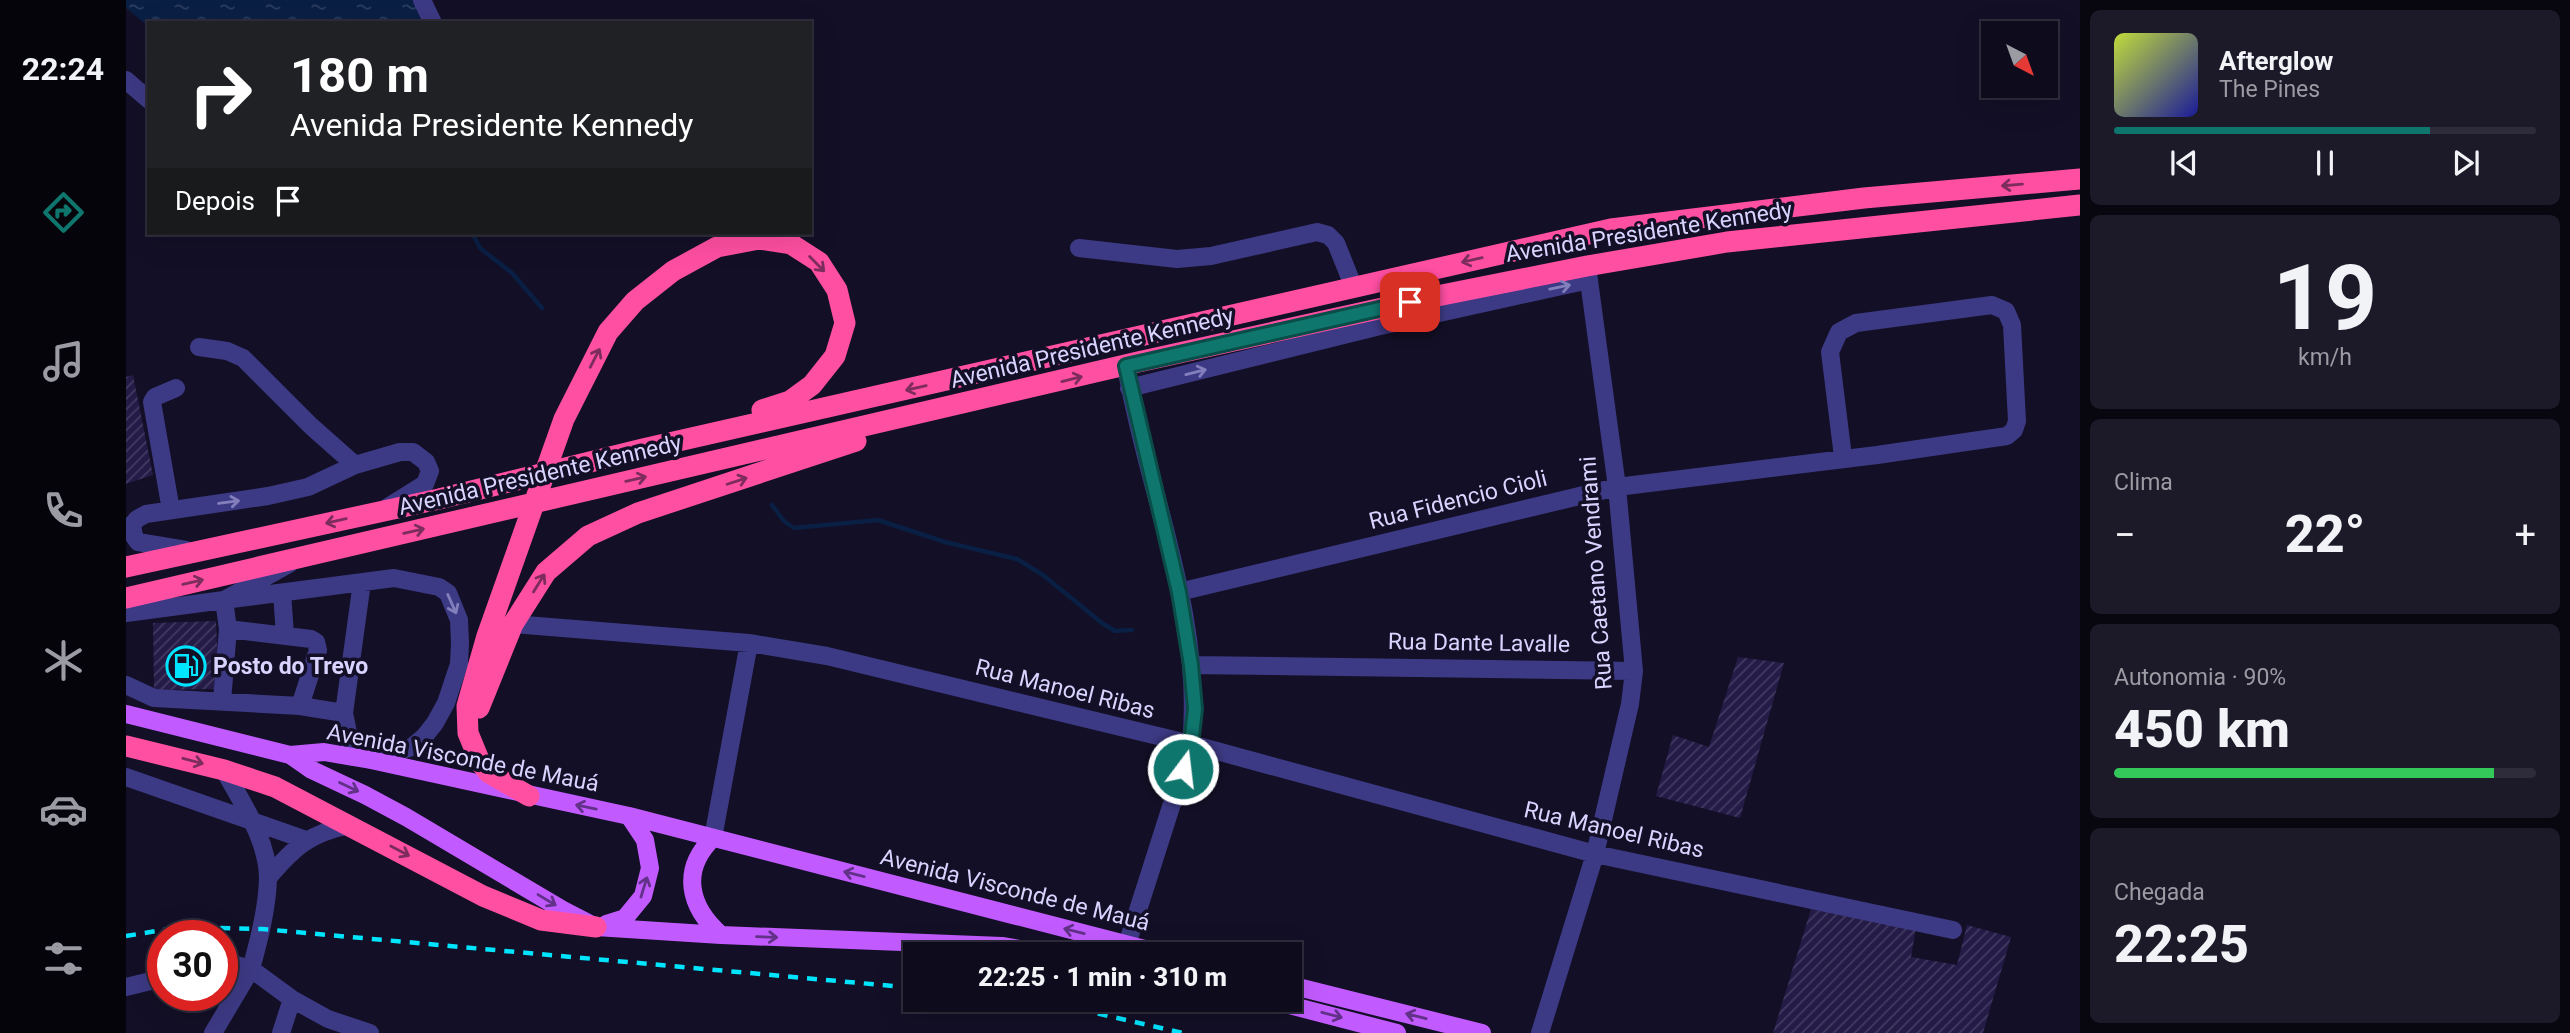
<!DOCTYPE html>
<html lang="pt">
<head>
<meta charset="utf-8">
<style>
	:root { --surface:#0e0b1c; --page:#1c1929; --text:#f1f3f6; --muted:#9b9ba3; --line:#2e2b3b; --accent:#0f766e }
	body { margin:0; font-family:Roboto,sans-serif; background:var(--page); color:var(--text); height:100vh; display:flex; flex-direction:column; font-size:26px; white-space:nowrap }
	* { box-sizing:border-box; margin:0 }
	p { font-size:23px; color:var(--muted) }
	.icon { flex:none; width:38px; height:38px; fill:none; stroke:currentColor; stroke-width:2; stroke-linecap:round; stroke-linejoin:round }
	.map { position:relative; flex:1; overflow:hidden }
	.details { display:flex; flex-direction:column; gap:10px; padding:10px; background:#08060f; width:490px }
	.details>* { flex:none }
	.hud { position:absolute; left:21px; top:21px; width:665px; height:214px; border-radius:0px; box-shadow:0 7px 28px #0002,0 0 0 2px var(--line); background:#202124; color:#fff; overflow:hidden }
	.needle { width:46px; rotate:139deg }
	.buttons { position:absolute; left:1855px; top:21px; display:grid; gap:14px }
	.buttons a { display:grid; place-items:center; width:77px; height:77px; border-radius:0px; background:var(--surface); box-shadow:0 7px 28px #0002,0 0 0 2px var(--line); font-size:35px }
	.speed { position:absolute; left:21px; top:920px; display:flex; gap:14px; font-size:35px; font-weight:700; text-align:center }
	.speed>* { display:grid; place-content:center; width:91px; height:91px; border-radius:50%; background:var(--surface); box-shadow:0 7px 28px #0002,0 0 0 2px var(--line); line-height:1 }
	.speed .limit { border:10px solid #d22; background:#fff; color:#111 }
	.pin { position:absolute; display:grid; place-items:center; width:60px; height:60px; color:#fff; margin:-30px; border-radius:14px; box-shadow:0 4px 10px #0006 }
	.me { position:absolute; width:77px; margin:-38px; rotate:15deg; stroke-linejoin:round; filter:drop-shadow(0 0 5px #0008) }
	.turn { display:flex; align-items:center; gap:24px; height:147px; padding:0 28px; font-size:32px }
	.turn .icon { width:91px; height:91px; stroke-width:2.5 }
	.turn b { display:block; font-size:49px; line-height:60px }
	.then { display:flex; align-items:center; height:66px; padding:0 28px; background:#0003; gap:14px; font-size:26px }
	.big { font-size:52px; font-weight:800; line-height:1.1 }
	.details .tile { flex:1; display:flex; flex-direction:column; justify-content:center; gap:10px; min-width:0; padding:0 24px; border-radius:10px; background:var(--page) }
	.details .dial { align-items:center; gap:0 }
	.dial b { font-size:91px; line-height:1 }
	.song { display:flex; align-items:center; gap:21px }
	.cover { width:84px; height:84px; border-radius:10px; background:linear-gradient(135deg,hsl(70 70% 55%),hsl(240 70% 35%)) }
	.played { height:7px; border-radius:4px; background:linear-gradient(90deg,var(--accent) 75%,var(--line) 75%) }
	.keys { display:flex; justify-content:space-around; direction:ltr }
	.heat { display:flex; justify-content:space-between; align-items:center; font-size:38px; direction:ltr }
	.charge { height:10px; border-radius:5px; background:linear-gradient(90deg,#34c759 90%,var(--line) 0) }
	.trip { position:absolute; left:777px; top:942px; width:399px; height:70px; border-radius:0px; background:var(--surface); box-shadow:0 7px 28px #0002,0 0 0 2px var(--line); font-weight:800; line-height:70px; text-align:center }
	main { display:flex; flex:1; min-height:0 }
	.tab-bar { display:flex; flex-direction:column; width:126px; justify-content:space-around; align-items:center; background:#06040b; color:var(--muted) }
	.tab-bar .icon { width:49px; height:49px }
	.tab-bar .active { color:var(--accent) }
	.tab-bar b { font-size:32px; color:var(--text) }
	.map>svg:first-child { display:block }
	.water { fill:url(#water-ripples) }
	.lines { fill:none; stroke-linecap:round; stroke-linejoin:round }
	.stream { stroke:#0a1f44; stroke-width:4.5 }
	.building { fill:url(#building-hatch) }
	.minor { stroke:#3d3a85; stroke-width:18 }
	.major { stroke:#c25bff; stroke-width:18 }
	.highway { stroke:#ff4fa3; stroke-width:21 }
	.rail { stroke:#00e5ff; stroke-width:4.5; stroke-dasharray:10 9; stroke-linecap:butt }
	.oneway { stroke:#7d2c5e }
	.oneway2 { stroke:#837fbc }
	.oneway3 { stroke:#623188 }
	.route-casing { stroke:#0a4d48; stroke-width:18 }
	.route { stroke:#0f766e; stroke-width:12 }
	.labels { text-anchor:middle; dominant-baseline:central; stroke-width:7; stroke-linejoin:round; paint-order:stroke }
	.street-label { font-size:23px; fill:#d9d4ff; stroke:#130f26 }
	.poi-label { font-size:23px; font-weight:bold; fill:#d9d4ff; stroke:#130f26; text-anchor:start }
</style>
</head>
<body>
<main>
<nav class="tab-bar">
<b>22:24</b>
<svg class="icon active" aria-label="directions" viewBox="0 0 24 24"><path d="M12 3l9 9-9 9-9-9zM9 14v-3h6M13 9l2 2-2 2"/></svg>
<svg class="icon" aria-label="music" viewBox="0 0 24 24"><path d="M9 18V5l10-2v13"/><circle cx="6" cy="18" r="3"/><circle cx="16" cy="16" r="3"/></svg>
<svg class="icon" aria-label="phone" viewBox="0 0 24 24"><path d="M5 4h4l2 5-3 2q2 4 5 5l2-3 5 2v4C11 20 4 13 5 4z"/></svg>
<svg class="icon" aria-label="climate" viewBox="0 0 24 24"><path d="M12 3v18M4 7l16 10M4 17L20 7"/></svg>
<svg class="icon" aria-label="car" viewBox="0 0 24 24"><path d="M5 17H2v-5l4-1 3-4h7l3 4 3 1v5h-3M9 17h6M6 11h13"/><circle cx="7" cy="17" r="2"/><circle cx="17" cy="17" r="2"/></svg>
<svg class="icon" aria-label="filters" viewBox="0 0 24 24"><path d="M4 7h16M4 17h16"/><circle cx="9" cy="7" r="2"/><circle cx="15" cy="17" r="2"/></svg>
</nav>
<div class="map">
<svg width="1954" height="1033" viewBox="0 0 1954 1033">
	<defs>
		<pattern id="water-ripples" width="26" height="14" patternUnits="userSpaceOnUse" patternTransform="scale(1.75)"><rect width="26" height="14" fill="#0a1f44"/><path d="M2 4q2-2 4 0t4 0M15 11q2-2 4 0t4 0" fill="none" stroke="#2d3f60"/></pattern>
		<pattern id="building-hatch" width="6" height="6" patternUnits="userSpaceOnUse" patternTransform="scale(1.75)"><rect width="6" height="6" fill="#241b47"/><path d="M-1 1l2-2M0 6l6-6M5 7l2-2" fill="none" stroke="#433b63"/></pattern>
	</defs>
	<rect width="100%" height="100%" fill="#130f26"/>
	<path class="water" d="M0,0H296L302,11L289,23H23V27L0,8Z"/>
	<g class="lines">
		<path class="stream" d="M346,233L354,248L386,273L416,308
			M646,505L658,521L668,528L752,520L819,542L891,559L917,575L976,623L989,631L1006,630"/>
	</g>
	<path class="building" d="M7,375L27,475L0,484V377Z
		M90,621L93,689L28,690L27,623Z
		M1612,657L1658,663L1614,818L1530,796L1547,735L1583,747Z
		M1685,909L1790,928L1785,957L1831,965L1841,925L1885,937L1857,1033H1647Z"/>
	<g class="lines">
		<path class="minor" d="M296,0L307,23
			M0,80L23,100
			M953,248L1051,259L1085,256L1191,232L1202,235L1210,243L1228,288
			M73,347L101,351L117,358L185,426L229,465
			M1003,388L1250,327L1463,280
			M45,510L26,402L29,397L50,388
			M60,550L12,542L8,536L6,525L11,519L20,514L142,496L182,487L229,465L274,452H287L300,462L304,471L299,484L262,507
			M1053,592L1491,487L1751,455L1881,436L1888,430L1891,421L1886,325L1880,311L1866,305L1730,323L1713,332L1704,352L1717,457
			M156,593L159,635
			M98,600L268,578L313,587L322,593L333,620L334,643L333,664L320,703L309,723L298,737L286,747L245,760
			M0,613L98,600L163,564
			M387,624L623,643L701,656L1065,744L1469,854L1827,930
			M102,629L185,639L190,642L192,650L174,706
			M1065,665L1508,671
			M0,685L28,698L174,706L218,713
			M96,701L102,629L98,600
			M227,757L218,713L236,582
			M0,777L180,840
			M587,838L623,643
			M142,878C168,847 184,833 224,825
			M998,954L1065,744C1078,616 1021,491 1000,366
			M96,965H110L125,969C133,940 141,909 142,879C142,840 116,803 98,770
			M0,987L37,978
			M87,1033L125,969L166,999L202,1019L244,1033
			M155,1033L166,999
			M1414,1033L1469,854L1504,704L1508,671L1491,487L1461,266"/>
		<path class="major" d="M0,714L164,755L198,752L245,760L503,816L1038,954
			M164,755L184,769L239,795L280,817L437,910L470,927L595,935L876,946L924,954
			M587,838C554,870 563,907 595,935
			M480,924L499,918L517,896L524,868L519,840L503,816
			M1164,985L1356,1033
			M1140,999L1271,1033"/>
		<path class="highway" d="M0,567L313,499L517,449L1485,229L1738,198L1954,179
			M0,598L1012,362L1311,296L1461,266L1601,242L1954,205
			M353,708L387,624L420,572L462,536L512,513L730,441
			M0,746L98,770L149,787L357,896L415,920L470,927
			M403,796L363,773L354,762L342,733L341,706L361,636L438,419L482,332L509,301L547,271L591,247L633,239L665,244L693,262L711,290L719,323L709,356L686,385L664,401L636,410"/>
		<path class="rail" d="M0,936L55,927L136,929L789,988
			M878,999L943,1007L1057,1033"/>
	</g>
	<defs><path id="oneway-shaft" d="M-6 0H5M1.5-3L5.5 0L1.5 3" fill="none" stroke-width="1.6" stroke-linecap="round" stroke-linejoin="round" transform="scale(1.75)"/></defs>
	<g class="oneway">
		<use href="#oneway-shaft" transform="translate(1886 185) rotate(175)"/>
		<use href="#oneway-shaft" transform="translate(1346 260) rotate(167)"/>
		<use href="#oneway-shaft" transform="translate(691 264) rotate(45)"/>
		<use href="#oneway-shaft" transform="translate(469 358) rotate(-63)"/>
		<use href="#oneway-shaft" transform="translate(946 379) rotate(-14)"/>
		<use href="#oneway-shaft" transform="translate(790 388) rotate(167)"/>
		<use href="#oneway-shaft" transform="translate(510 479) rotate(-13)"/>
		<use href="#oneway-shaft" transform="translate(611 481) rotate(-18)"/>
		<use href="#oneway-shaft" transform="translate(210 521) rotate(167)"/>
		<use href="#oneway-shaft" transform="translate(288 531) rotate(-13)"/>
		<use href="#oneway-shaft" transform="translate(67 582) rotate(-13)"/>
		<use href="#oneway-shaft" transform="translate(413 583) rotate(-58)"/>
		<use href="#oneway-shaft" transform="translate(67 761) rotate(15)"/>
		<use href="#oneway-shaft" transform="translate(274 851) rotate(28)"/>
	</g>
	<g class="oneway2">
		<use href="#oneway-shaft" transform="translate(1434 287) rotate(-12)"/>
		<use href="#oneway-shaft" transform="translate(1070 372) rotate(-14)"/>
		<use href="#oneway-shaft" transform="translate(103 502) rotate(-8)"/>
		<use href="#oneway-shaft" transform="translate(326 604) rotate(66)"/>
	</g>
	<g class="oneway3">
		<use href="#oneway-shaft" transform="translate(223 787) rotate(25)"/>
		<use href="#oneway-shaft" transform="translate(460 807) rotate(-168)"/>
		<use href="#oneway-shaft" transform="translate(728 874) rotate(-166)"/>
		<use href="#oneway-shaft" transform="translate(518 887) rotate(-73)"/>
		<use href="#oneway-shaft" transform="translate(421 900) rotate(31)"/>
		<use href="#oneway-shaft" transform="translate(948 931) rotate(-166)"/>
		<use href="#oneway-shaft" transform="translate(641 937) rotate(2)"/>
		<use href="#oneway-shaft" transform="translate(1206 1015) rotate(15)"/>
		<use href="#oneway-shaft" transform="translate(1290 1016) rotate(-166)"/>
	</g>
	<g class="lines">
		<g class="route-casing">
			<path id="route" d="M1057,769L1065,744L1069,709L1065,665L1053,592L1000,366L1284,302"/>
		</g>
		<use href="#route" class="route"/>
	</g>
	<defs>
		<g id="fuel-ring" transform="scale(2.0125)"><circle r="9.5" fill="#130f26" stroke="#00e5ff" stroke-width="1.5"/><path d="M-5.5-6h7V0h2V4h1.3V-2.5L3-4.5l.8-.8L6-3V5H2.5V1h-1V6h-7ZM-4.2-4.7v3.2H.2V-4.7Z" fill="#00e5ff"/></g>
	</defs>
	<g fill-rule="evenodd">
		<use href="#fuel-ring" x="60" y="666"/>
	</g>
	<g class="labels">
		<g class="street-label">
			<text transform="translate(1523 232) rotate(-9)">Avenida Presidente Kennedy</text>
			<text transform="translate(966 348) rotate(-13)">Avenida Presidente Kennedy</text>
			<text transform="translate(414 475) rotate(-13)">Avenida Presidente Kennedy</text>
			<text transform="translate(1332 500) rotate(-14)">Rua Fidencio Cioli</text>
			<text transform="translate(1470 573) rotate(-94)">Rua Caetano Vendrami</text>
			<text transform="translate(1353 643) rotate(1)">Rua Dante Lavalle</text>
			<text transform="translate(939 689) rotate(14)">Rua Manoel Ribas</text>
			<text transform="translate(337 758) rotate(11)">Avenida Visconde de Mauá</text>
			<text transform="translate(1488 830) rotate(13)">Rua Manoel Ribas</text>
			<text transform="translate(889 890) rotate(14)">Avenida Visconde de Mauá</text>
		</g>
		<g class="poi-label">
			<text x="87" y="666">Posto do Trevo</text>
		</g>
	</g>
</svg>
<div class="buttons">
<a><svg class="needle" viewBox="-14 -14 28 28"><path d="M0-13l5 13h-10z" fill="#e53935"/><path d="M0 13l5-13h-10z" fill="#9b9ba3"/></svg></a>
</div>
<div class="speed"><div class="limit">30</div></div>
<div class="pin" style="left:1284px;top:302px;background:#d93025"><svg class="icon" aria-label="arrive" viewBox="0 0 24 24"><path d="M6 21V4h12l-3 4 3 4H6"/></svg></div>
<svg class="me" style="left:1057px;top:769px" viewBox="-20 -20 40 40"><circle r="17" fill="#0f766e" stroke="#fff" stroke-width="3"/><path d="M0-11L8 9 0 5-8 9z" fill="#fff"/></svg>
<div class="trip">22:25 · 1 min · 310 m</div>
<div class="hud">
<div class="turn"><svg class="icon" aria-label="right" viewBox="0 0 24 24"><path d="M7 20v-9h11M14 6l5 5-5 5"/></svg><div><b>180 m</b>Avenida Presidente Kennedy</div></div>
<div class="then">Depois<svg class="icon" aria-label="arrive" viewBox="0 0 24 24"><path d="M6 21V4h12l-3 4 3 4H6"/></svg></div>
</div>
</div>
<section class="details">
<div class="tile">
<div class="song"><i class="cover"></i><div><b>Afterglow</b><p>The Pines</p></div></div>
<div class="played"></div>
<div class="keys"><svg class="icon" aria-label="previous" viewBox="0 0 24 24"><path d="M18 5L8 12l10 7zM5 5v14"/></svg><svg class="icon" aria-label="pause" viewBox="0 0 24 24"><path d="M8 5v14M16 5v14"/></svg><svg class="icon" aria-label="next" viewBox="0 0 24 24"><path d="M6 5l10 7-10 7zM19 5v14"/></svg></div>
</div>
<div class="tile dial"><b>19</b><p>km/h</p></div>
<div class="tile"><p>Clima</p>
<div class="heat"><a>−</a><b class="big">22°</b><a>+</a></div>
</div>
<div class="tile"><p>Autonomia · 90%</p><b class="big">450 km</b><div class="charge"></div></div>
<div class="tile"><p>Chegada</p><b class="big">22:25</b></div>
</section>
</main>
</body>
</html>
